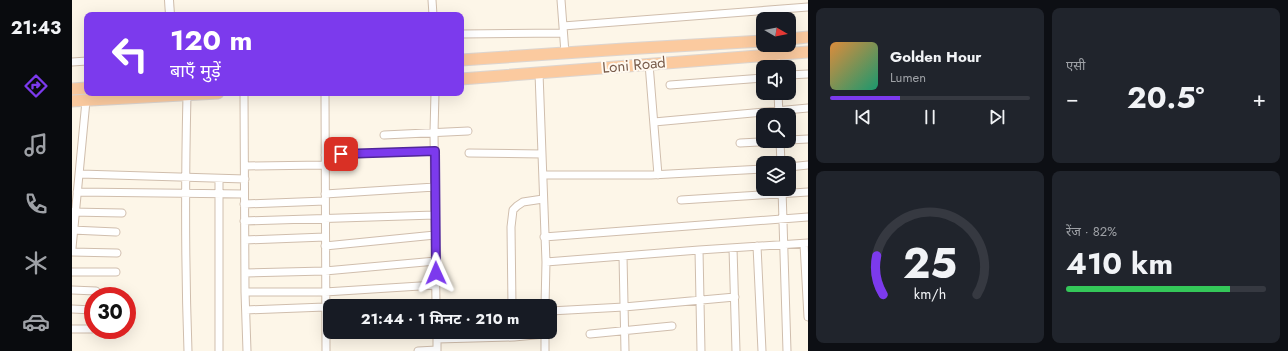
<!DOCTYPE html>
<html lang="hi">
<head>
<meta charset="utf-8">
<style>
	:root { --surface:#171b24; --page:#20242c; --text:#f1f3f6; --muted:#9ea1a6; --line:#363941; --accent:#7c3aed }
	body { margin:0; font-family:Jost,"Noto Sans Devanagari",sans-serif; background:var(--page); color:var(--text); height:100vh; display:flex; flex-direction:column; font-size:15px; white-space:nowrap }
	* { box-sizing:border-box; margin:0 }
	p { font-size:13px; color:var(--muted) }
	.icon { flex:none; width:22px; height:22px; fill:none; stroke:currentColor; stroke-width:2; stroke-linecap:round; stroke-linejoin:round }
	.map { position:relative; flex:1; overflow:hidden }
	.details { display:flex; flex-direction:column; gap:8px; padding:8px; background:#0d0f14; width:480px }
	.details>* { flex:none }
	.guide { position:absolute; left:12px; top:12px; width:380px; height:84px; border-radius:8px; box-shadow:0 4px 16px #0002; background:#7c3aed; color:#fff; overflow:hidden }
	.needle { width:26px; rotate:99deg }
	.fabs { position:absolute; left:684px; top:12px; display:grid; gap:8px }
	.fabs a { display:grid; place-items:center; width:40px; height:40px; border-radius:8px; background:var(--surface); box-shadow:0 4px 16px #0002; font-size:20px }
	.speed { position:absolute; left:12px; top:287px; display:flex; gap:8px; font-size:20px; font-weight:700; text-align:center }
	.speed>* { display:grid; place-content:center; width:52px; height:52px; border-radius:50%; background:var(--surface); box-shadow:0 4px 16px #0002; line-height:1 }
	.speed .limit { border:6px solid #d22; background:#fff; color:#111 }
	.pin { position:absolute; display:grid; place-items:center; width:34px; height:34px; color:#fff; margin:-17px; border-radius:8px; box-shadow:0 2px 6px #0006 }
	.me { position:absolute; width:44px; margin:-22px; rotate:359deg; stroke-linejoin:round; filter:drop-shadow(0 0 3px #0008) }
	.turn { display:flex; align-items:center; gap:14px; height:84px; padding:0 20px; font-size:18px }
	.turn .icon { width:52px; height:52px; stroke-width:2.5 }
	.turn b { display:block; font-size:28px; line-height:34px }
	.big { font-size:30px; font-weight:700; line-height:1.1 }
	.details .widget { flex:1; display:flex; flex-direction:column; justify-content:center; gap:6px; min-width:0; padding:0 14px; border-radius:8px; background:var(--page) }
	.details .dial { align-items:center; gap:0 }
	.dial svg { height:104px; overflow:visible; fill:none; stroke:var(--line); stroke-width:7; stroke-linecap:round; text-anchor:middle }
	.dial text { fill:var(--text); stroke:none }
	.song { display:flex; align-items:center; gap:12px }
	.cover { width:48px; height:48px; border-radius:6px; background:linear-gradient(135deg,hsl(30 70% 55%),hsl(160 70% 35%)) }
	.played { height:4px; border-radius:2px; background:linear-gradient(90deg,var(--accent) 35%,var(--line) 35%) }
	.keys { display:flex; justify-content:space-around; direction:ltr }
	.heat { display:flex; justify-content:space-between; align-items:center; font-size:22px; direction:ltr }
	.charge { height:6px; border-radius:3px; background:linear-gradient(90deg,#34c759 82%,var(--line) 0) }
	.details .tiles { flex:1; display:grid; gap:8px; grid-template-columns:repeat(2,1fr) }
	.trip { position:absolute; left:251px; top:299px; width:234px; height:40px; border-radius:8px; background:var(--surface); box-shadow:0 4px 16px #0002; font-weight:700; line-height:40px; text-align:center }
	main { display:flex; flex:1; min-height:0 }
	.tab-bar { display:flex; flex-direction:column; width:72px; justify-content:space-around; align-items:center; background:#090b0e; color:var(--muted) }
	.tab-bar .icon { width:28px; height:28px }
	.tab-bar .current { color:var(--accent) }
	.tab-bar b { font-size:18px; color:var(--text) }
	.map>svg:first-child { display:block }
	.lines { fill:none; stroke-linecap:round; stroke-linejoin:round }
	.minor-casing { stroke:#d0bead; stroke-width:9 }
	.tertiary-casing { stroke:#d0bead; stroke-width:10 }
	.trunk-casing { stroke:#dcd5d0; stroke-width:13 }
	.minor { stroke:#fff; stroke-width:7 }
	.tertiary { stroke:#fff; stroke-width:8 }
	.trunk { stroke:#fbca9f; stroke-width:11 }
	.route-casing { stroke:#51269a; stroke-width:10 }
	.route { stroke:#7c3aed; stroke-width:7 }
	.labels { text-anchor:middle; dominant-baseline:central; stroke-width:4; stroke-linejoin:round; paint-order:stroke }
	.street-label { font-size:15px; fill:#795c4b; stroke:#fff9f0 }
</style>
</head>
<body>
<main>
<nav class="tab-bar">
<b>21:43</b>
<svg class="icon current" aria-label="directions" viewBox="0 0 24 24"><path d="M12 3l9 9-9 9-9-9zM9 14v-3h6M13 9l2 2-2 2"/></svg>
<svg class="icon" aria-label="music" viewBox="0 0 24 24"><path d="M9 18V5l10-2v13"/><circle cx="6" cy="18" r="3"/><circle cx="16" cy="16" r="3"/></svg>
<svg class="icon" aria-label="phone" viewBox="0 0 24 24"><path d="M5 4h4l2 5-3 2q2 4 5 5l2-3 5 2v4C11 20 4 13 5 4z"/></svg>
<svg class="icon" aria-label="climate" viewBox="0 0 24 24"><path d="M12 3v18M4 7l16 10M4 17L20 7"/></svg>
<svg class="icon" aria-label="car" viewBox="0 0 24 24"><path d="M5 17H2v-5l4-1 3-4h7l3 4 3 1v5h-3M9 17h6M6 11h13"/><circle cx="7" cy="17" r="2"/><circle cx="17" cy="17" r="2"/></svg>
</nav>
<div class="map">
<svg width="736" height="351" viewBox="0 0 736 351">
	<rect width="100%" height="100%" fill="#fdf6e8"/>
	<g class="lines">
		<g class="minor-casing">
			<path id="minor" d="M360,0L361,15
				M489,0L493,53
				M491,26L736,7
				M389,34L491,33
				M704,54L705,67
				M0,62L15,61
				M577,64L586,175
				M467,73L474,262L473,306
				M717,75L736,74
				M598,85L691,78
				M172,93L173,292L175,351
				M253,93L254,351
				M363,93L362,132L364,306
				M706,93L707,115
				M115,95C113,180 113,266 116,351
				M582,122L736,108
				M312,135L396,131
				M717,140L736,139
				M708,141L709,163
				M668,143L709,141
				M397,153L470,154
				M253,155L363,151
				M173,166L253,165
				M717,167L736,165
				M8,174L173,179
				M471,175H579L691,169
				M710,189L715,351
				M5,192L172,194
				M253,194L363,187
				M609,200L736,192
				M172,204L253,201
				M0,212L50,213
				M172,221L363,215
				M0,230L44,232
				M472,237L736,217
				M173,240L253,237
				M732,244L736,317
				M253,246L363,235
				M685,246L690,351
				M0,248L14,101
				M661,248L664,351
				M627,250L629,351
				M0,252L45,253
				M551,256L553,351
				M474,262L627,250L736,243
				M0,272H44
				M173,273L253,271L364,261
				M0,290L24,291
				M173,292H253L364,285
				M440,306L439,227L441,210L445,206L451,202L471,199
				M0,309L21,310
				M174,310L253,307
				M478,311L552,307L663,297
				M0,329H20
				M365,332V351
				M518,334L600,326
				M365,339L442,337L473,334
				M147,351V179
				M346,351L365,350
				M473,351V332"/>
		</g>
		<g class="tertiary-casing">
			<path id="tertiary" d="M97,0L98,15"/>
		</g>
		<g class="trunk-casing">
			<path id="trunk" d="M717,39L736,37
				M389,60L552,49L691,41
				M389,79L736,52
				M0,89L15,88
				M0,101L146,93"/>
		</g>
		<use href="#minor" class="minor"/>
		<use href="#tertiary" class="tertiary"/>
		<use href="#trunk" class="trunk"/>
	</g>
	<g class="lines">
		<g class="route-casing">
			<path id="route" d="M269,154L363,151L364,273"/>
		</g>
		<use href="#route" class="route"/>
	</g>
	<g class="labels">
		<g class="street-label">
			<text transform="translate(562 65) rotate(-5)">Loni Road</text>
		</g>
	</g>
</svg>
<div class="fabs">
<a><svg class="needle" viewBox="-14 -14 28 28"><path d="M0-13l5 13h-10z" fill="#e53935"/><path d="M0 13l5-13h-10z" fill="#9ea1a6"/></svg></a>
<a><svg class="icon" aria-label="sound" viewBox="0 0 24 24"><path d="M4 9h4l5-4v14l-5-4H4zM17 9q2 3 0 6"/></svg></a>
<a><svg class="icon" aria-label="search" viewBox="0 0 24 24"><circle cx="10" cy="10" r="6"/><path d="M15 15l6 6"/></svg></a>
<a><svg class="icon" aria-label="layers" viewBox="0 0 24 24"><path d="M12 4l9 5-9 5-9-5zM3 14l9 5 9-5"/></svg></a>
</div>
<div class="speed"><div class="limit">30</div></div>
<div class="pin" style="left:269px;top:154px;background:#d93025"><svg class="icon" aria-label="arrive" viewBox="0 0 24 24"><path d="M6 21V4h12l-3 4 3 4H6"/></svg></div>
<svg class="me" style="left:364px;top:273px" viewBox="-20 -20 40 40"><path d="M0-17L14 15 0 8-14 15z" fill="#7c3aed" stroke="#fff" stroke-width="4"/></svg>
<div class="trip">21:44 · 1 मिनट · 210 m</div>
<div class="guide">
<div class="turn"><svg class="icon" aria-label="left" viewBox="0 0 24 24"><path d="M17 20v-9H6M10 6l-5 5 5 5"/></svg><div><b>120 m</b>बाएँ मुड़ें</div></div>
</div>
</div>
<section class="details">
<div class="tiles">
<div class="widget">
<div class="song"><i class="cover"></i><div><b>Golden Hour</b><p>Lumen</p></div></div>
<div class="played"></div>
<div class="keys"><svg class="icon" aria-label="previous" viewBox="0 0 24 24"><path d="M18 5L8 12l10 7zM5 5v14"/></svg><svg class="icon" aria-label="pause" viewBox="0 0 24 24"><path d="M8 5v14M16 5v14"/></svg><svg class="icon" aria-label="next" viewBox="0 0 24 24"><path d="M6 5l10 7-10 7zM19 5v14"/></svg></div>
</div>
<div class="widget"><p>एसी</p>
<div class="heat"><a>−</a><b class="big">20.5°</b><a>+</a></div>
</div>
<div class="widget dial"><svg viewBox="0 0 100 80">
<path d="M14 69A42 42 0 1 1 86 69"/>
<path d="M14 69A42 42 0 0 1 9 39" stroke="#7c3aed"/>
<text x="50" y="56" font-size="32" font-weight="700">25</text>
<text x="50" y="72" font-size="11">km/h</text>
</svg></div>
<div class="widget"><p>रेंज · 82%</p><b class="big">410 km</b><div class="charge"></div></div>
</div>
</section>
</main>
</body>
</html>
